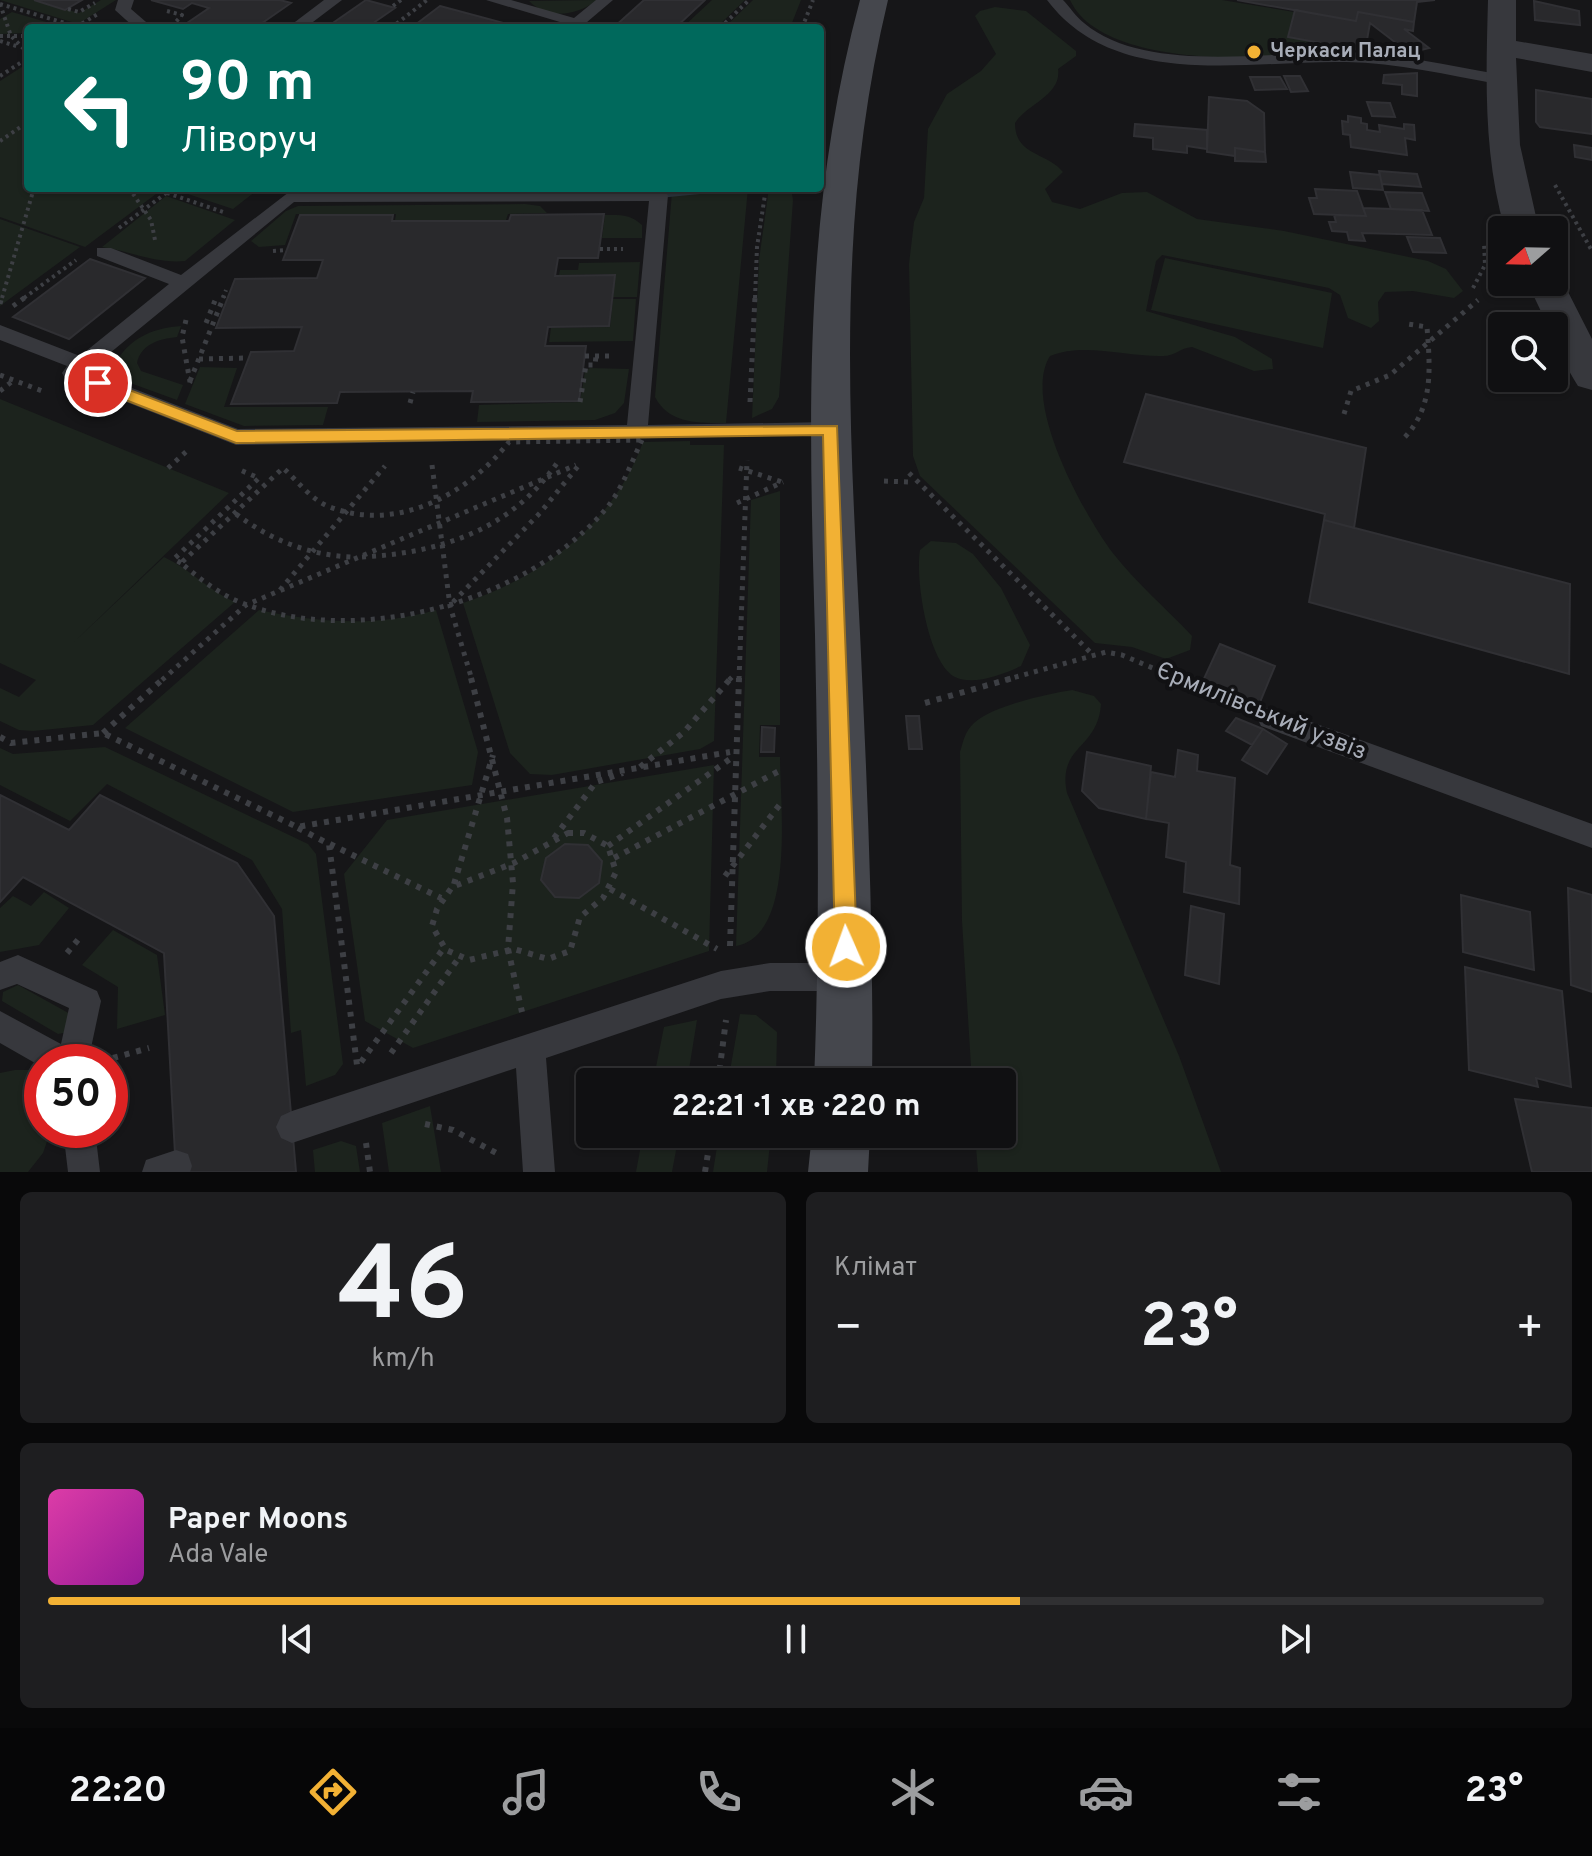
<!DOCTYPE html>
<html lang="uk">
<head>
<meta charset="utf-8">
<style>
	:root { --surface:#101012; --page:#1e1e20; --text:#f1f3f6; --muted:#9c9d9f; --line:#303032; --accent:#f2b134 }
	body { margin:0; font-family:Overpass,sans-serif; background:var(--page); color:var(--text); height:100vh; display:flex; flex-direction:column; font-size:30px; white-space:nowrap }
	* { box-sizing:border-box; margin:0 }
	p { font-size:26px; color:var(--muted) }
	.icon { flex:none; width:44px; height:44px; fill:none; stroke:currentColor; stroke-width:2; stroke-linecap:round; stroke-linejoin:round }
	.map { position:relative; height:1172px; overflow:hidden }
	.details { display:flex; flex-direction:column; gap:20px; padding:20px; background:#09090a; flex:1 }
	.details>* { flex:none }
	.banner { position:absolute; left:24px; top:24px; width:800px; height:168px; border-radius:8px; box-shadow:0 2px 6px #0004,0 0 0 2px var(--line); background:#00695c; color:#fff; overflow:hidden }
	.needle { width:52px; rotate:250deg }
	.controls { position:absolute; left:1488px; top:216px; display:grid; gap:16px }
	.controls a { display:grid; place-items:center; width:80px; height:80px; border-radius:8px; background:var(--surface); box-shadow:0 2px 6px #0004,0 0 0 2px var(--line); font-size:40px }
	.speed { position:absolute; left:24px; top:1044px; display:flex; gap:16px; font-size:40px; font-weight:700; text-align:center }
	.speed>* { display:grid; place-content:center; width:104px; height:104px; border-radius:50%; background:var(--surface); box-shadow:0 2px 6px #0004,0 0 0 2px var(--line); line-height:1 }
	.speed .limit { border:12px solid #d22; background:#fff; color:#111 }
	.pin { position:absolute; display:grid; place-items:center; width:68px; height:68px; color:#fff; margin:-34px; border:4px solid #fff; border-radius:50%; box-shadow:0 2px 8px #0007 }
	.me { position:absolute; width:88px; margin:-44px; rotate:358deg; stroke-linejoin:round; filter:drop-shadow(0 0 6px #0008) }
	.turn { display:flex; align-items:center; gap:28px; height:168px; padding:0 24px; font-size:36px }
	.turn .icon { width:104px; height:104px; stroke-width:2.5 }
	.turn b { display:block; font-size:56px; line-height:68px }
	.big { font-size:60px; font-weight:700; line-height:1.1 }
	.details .widget { flex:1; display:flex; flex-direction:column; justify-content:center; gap:12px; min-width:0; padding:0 28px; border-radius:12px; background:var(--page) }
	.details .dial { align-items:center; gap:0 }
	.dial b { font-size:104px; line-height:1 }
	.song { display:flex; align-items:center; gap:24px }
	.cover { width:96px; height:96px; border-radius:12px; background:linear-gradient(135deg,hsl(320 70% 55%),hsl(300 70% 35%)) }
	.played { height:8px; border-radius:4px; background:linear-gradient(90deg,var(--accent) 65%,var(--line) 65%) }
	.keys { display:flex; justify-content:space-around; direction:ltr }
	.heat { display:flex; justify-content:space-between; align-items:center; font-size:44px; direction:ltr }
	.details .tiles { flex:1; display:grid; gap:20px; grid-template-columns:1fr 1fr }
	.widget:last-child { grid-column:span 2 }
	.trip { position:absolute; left:576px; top:1068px; width:440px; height:80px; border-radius:8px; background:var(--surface); box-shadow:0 2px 6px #0004,0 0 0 2px var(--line); font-weight:700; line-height:80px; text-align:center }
	.tab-bar { display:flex; height:128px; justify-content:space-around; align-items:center; background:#060607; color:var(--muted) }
	.tab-bar .icon { width:56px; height:56px }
	.tab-bar .current { color:var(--accent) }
	.tab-bar b { font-size:36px; color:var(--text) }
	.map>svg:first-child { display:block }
	.green { fill:#1c231d }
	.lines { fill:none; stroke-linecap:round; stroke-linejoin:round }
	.stream { fill:#2c353c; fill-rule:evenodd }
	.building { fill:#29292c; stroke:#303034; stroke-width:2 }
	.path-far2 { stroke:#3d3f44; stroke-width:4; stroke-dasharray:3 4; stroke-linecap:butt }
	.path-far1 { stroke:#3d3f44; stroke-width:5; stroke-dasharray:4 6; stroke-linecap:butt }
	.path { stroke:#3d3f44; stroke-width:6; stroke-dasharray:5 7; stroke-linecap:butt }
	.service { fill:#37383d; fill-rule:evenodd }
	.minor { fill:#37383d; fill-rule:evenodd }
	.secondary { fill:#45474d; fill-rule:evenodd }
	.route { fill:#f2b134; stroke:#9d7322; stroke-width:2 }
	.poi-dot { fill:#f2b134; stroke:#111113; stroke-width:3 }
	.labels { text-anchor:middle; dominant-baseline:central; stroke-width:8; stroke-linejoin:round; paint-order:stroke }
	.far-poi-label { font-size:20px; font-weight:bold; fill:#a8adb8; stroke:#111113; text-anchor:start }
	.street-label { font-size:24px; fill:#a8adb8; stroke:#111113 }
</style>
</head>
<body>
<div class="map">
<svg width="1592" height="1172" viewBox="0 0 1592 1172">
	<rect width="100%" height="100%" fill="#161618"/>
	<path class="green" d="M0,0H33L79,13L101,0H116L78,24Z
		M598,0C577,15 549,21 529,1Z
		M712,0H745L716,28H682Z
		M753,0H801L790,28H724Z
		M1070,0H1222L1294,12L1288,37L1346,48C1283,62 1102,71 1070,0Z
		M995,7L1026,11L1076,51V56L1058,69C1062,95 1027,104 1015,123C1015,156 1047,152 1063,172L1045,189L1052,202L1080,209L1122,193L1147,192L1197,219L1284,231L1428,261L1446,269L1463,291L1454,298L1413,291L1385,292L1378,302L1379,321L1371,328L1348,318L1340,295L1329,288L1162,255L1156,261L1146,311L1235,337L1272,359L1273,369L1254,371L1192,347C1180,348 1175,356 1163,356C1127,357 1084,342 1050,356C1021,402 1084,514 1112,552C1136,583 1166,608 1192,636L1190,650L1166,659L1132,647L1095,643L920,476L913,456L909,264L914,222L924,198L928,129L947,94L981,71L996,54L975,16L980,11Z
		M12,12L67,28H28V33L0,34V19Z
		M28,63V188H164L85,247L0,217V81Z
		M183,188H260L233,209L179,191Z
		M334,188H553L335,191Z
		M662,188H748L726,423C698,423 669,424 655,397L672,192Z
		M769,188H791L793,200L779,397L772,409L752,418L759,260Z
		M166,196L235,220L185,261C156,264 130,251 102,247Z
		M525,204L540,206L547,213L508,214L506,220H395L396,214H296L285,245L259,247L251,241L286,211L298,206Z
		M605,215C621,215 630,214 642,225V238H602Z
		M0,219L80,247L0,306Z
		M1165,258L1332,293L1323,348L1151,310Z
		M640,262L637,297H613L615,274L559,275L560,270H578L579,263Z
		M613,299H636L633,341L549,342L551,328L610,327Z
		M181,326L177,337C159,339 141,344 137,363L141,371L183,385L177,400L133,384L119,374L118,359C133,336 155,328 181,326Z
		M200,367L237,368L224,407H328L323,425L244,426L185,404Z
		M590,368L629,369L624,403L615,413L595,420L477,422L479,405L580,402L585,371Z
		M0,399L229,493L74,642L164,557C190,569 209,591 235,602L93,725L33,731L19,730L0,721V688L19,697L36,680L0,663Z
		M690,441V445H724L714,741L700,749L552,775L530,774L510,753L463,603C544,576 613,524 643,442Z
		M780,491V725H760L759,757H780C780,803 796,936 736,946L751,500Z
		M931,541L956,543L973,554L1001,588L1030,645L1021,666C1004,674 973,686 955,677C928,663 915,579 920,550Z
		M259,610C320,623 376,627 436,610L478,752L472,785L293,812L125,728Z
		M1072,690L1094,696L1101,704C1098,750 1057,745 1067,793L1179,1056L1221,1172H978L975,1134H1002V1082H972L962,921L960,752C963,742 965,731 974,723C993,706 1046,694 1072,690Z
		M105,747L308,844L316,854L343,1064L335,1075L306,1086L301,1030L291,1033L282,909L252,860L107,784L70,821L0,785V748L13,754Z
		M714,765L709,951L413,1048L365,1021L344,874L387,820Z
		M44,892L69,908L39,945L0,952V908L13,896L31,906Z
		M113,930L157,955L165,1015L117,1029L118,987L82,965Z
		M18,985L72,1015L68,1032L58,1034L2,1001L3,992Z
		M740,1014L756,1015L777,1032L776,1082H728Z
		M697,1020L687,1082H653L664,1027Z
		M15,1070H30L42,1078V1130H51L43,1153L28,1172H0V1073Z
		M430,1106L441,1172H389L382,1123Z
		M643,1134H679L672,1172H636Z
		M719,1134H771L767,1172H713Z
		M341,1141L356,1146L360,1172H315L313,1150Z"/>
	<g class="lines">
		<path class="stream" d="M698,188H714L715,190L710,193L659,198L654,195L659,192Z"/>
	</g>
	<path class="building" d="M34,0H82L65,10Z
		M151,0H280L291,3L255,28H195L184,25L209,8L192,3L183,9Z
		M366,0L395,8L366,28L330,25Z
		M644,0H705L675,28H613Z
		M1237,0H1435L1417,2L1414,22L1358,12L1356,21Z
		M1534,1L1579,11L1580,25L1535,20Z
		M440,6L522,28H411Z
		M1295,10L1356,21L1358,12L1414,22L1413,31L1404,29L1429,48L1409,53L1370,23L1365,51L1288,37Z
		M1417,73V96L1402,94V85L1383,83L1384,75Z
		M1284,76H1300L1308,91L1291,92Z
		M1250,77H1280L1287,89L1255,90Z
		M1536,90L1592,99V134L1540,127L1536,122Z
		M1209,97L1247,101L1264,113L1265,152L1235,148V156L1207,152Z
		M1367,102L1390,103L1395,117L1372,116Z
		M1348,116L1361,118V123L1367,124V130L1380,132L1379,125L1404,129V124L1414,125L1415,140L1405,138L1407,155L1351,147L1350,135L1343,134L1342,121L1348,122Z
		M1135,124L1207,130V149L1187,146V153L1153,149V138L1134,136Z
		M1574,145L1592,148V160L1575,157Z
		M1235,148L1265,152L1266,162L1235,161Z
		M1379,171L1417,174L1421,187L1382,184Z
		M1350,172L1380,175L1383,190L1353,188Z
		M1315,189L1357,191L1366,216L1314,214L1309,198H1317Z
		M1385,192L1422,193L1429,211L1391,209Z
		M1363,208L1422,210L1432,235L1362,233L1365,241L1349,240L1347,232L1332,231L1329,222H1336L1334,215L1366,216Z
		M604,214L598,258H558L555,276L615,275L609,326L548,327L545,346H586L579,401L471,402L473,391L340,392L337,403L231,404L251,352L294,351L302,327L216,328L235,279L317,278L323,260H283L300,215H393L392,221H509L511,215Z
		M1407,237L1440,238L1446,253L1413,252Z
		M90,259L145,278L69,339L13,317Z
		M1146,394L1366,448L1354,528L1324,520L1325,514L1124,462Z
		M1324,520L1570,584L1569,674L1309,602Z
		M1220,644L1275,666L1258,707L1202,683Z
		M906,716H919L922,749H909Z
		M1236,718L1263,729L1252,745L1226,731Z
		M762,727L775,728L774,752H761Z
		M1263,729L1287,744L1267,774L1242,760Z
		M1178,750L1198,755L1197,771L1235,778L1230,865L1240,868L1239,904L1184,892L1186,862L1166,857L1169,823L1146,819L1151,772L1175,777Z
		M1087,752L1151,766L1146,819L1099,808L1082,791Z
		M0,795L69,830L100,795L237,863L274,916L296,1172H176L164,953L23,877L0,902Z
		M565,844L588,845L602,861L599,883L579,898L555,897L541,880L546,858Z
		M1568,888L1592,895V992L1571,985Z
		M1461,895L1530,912L1534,970L1463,952Z
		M1191,906L1224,914L1219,984L1185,975Z
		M1465,967L1562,991L1571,1087L1536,1078L1538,1087L1469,1070Z
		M1515,1099L1592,1108V1172H1532Z"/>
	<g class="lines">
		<path class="path-far2" d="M0,4L82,28
			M0,4L11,36L28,53
			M393,6L401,0
			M68,9L79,12L95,3
			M167,11L182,15L173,25
			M76,27L98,14
			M391,28L427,0
			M720,28L749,0
			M802,28L813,0
			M0,36H28
			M0,41L19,47
			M0,76L28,58
			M0,141L28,122
			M1555,185L1592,251
			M129,188L151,220L155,240
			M167,193L226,213
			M119,228L173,188
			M600,249H623
			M273,251L287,250
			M1473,288L1485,265L1484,242
			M2,298L34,188
			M24,298L76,260
			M223,298L226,290
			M755,298L757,247L766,188"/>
		<path class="path-far1" d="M0,304L2,296
			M13,306L27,296
			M186,320L182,337L190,382L187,387
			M206,323L216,298
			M585,356H612
			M199,359L248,358
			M0,375L45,392
			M190,381L224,296
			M0,391L14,380
			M580,402L586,365H595L596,356
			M750,402L755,296
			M410,403L413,392
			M1344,414L1351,391L1390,375L1478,300
			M1405,437C1434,406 1430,367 1427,327L1408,324
			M642,440C631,463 622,490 605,510C525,603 357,648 242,603C219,594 200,579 181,563L283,468C298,481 311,500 330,507C397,533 468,494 509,442Z
			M432,465L450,606L472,680
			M168,468L188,450
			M739,468L782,482
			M909,473L1092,654
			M884,481L910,482
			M737,503L783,482
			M236,514C271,540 308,555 352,557
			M362,557C440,553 511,530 557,463
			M181,563L174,559L259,478L240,470
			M280,590L385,466
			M453,602L540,513L579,465
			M162,680L246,605L576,465
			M729,680L733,676
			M739,680L747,460
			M1005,680L1106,652L1122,655L1181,680"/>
		<path class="path" d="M471,678L507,818L513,883L508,949L522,1012
			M1177,678L1239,705
			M925,703L1013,678
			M103,733L164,678
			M0,737L11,743L103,733L297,827L730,752
			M640,767L684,732L731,678
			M298,828L329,844L357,1065
			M568,833H584L608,846L616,872L603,898L580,917L570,951L548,959L514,949L469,960L446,950L432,926L437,909L452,887L514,863Z
			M554,838L596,782L623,773
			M330,844L441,898
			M608,846L730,759
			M614,858L781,770
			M725,876L781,803
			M454,884L493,755
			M610,889L717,949
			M730,946L739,678
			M67,953L82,935
			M391,1053L458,959
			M113,1058L149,1048
			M361,1062L443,949
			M718,1082L726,1020
			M425,1124L453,1130L500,1155
			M366,1143L370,1172
			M705,1172L711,1134"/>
		<path class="service" d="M118,0H134L131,9L153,28H135L115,10Z
			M324,0H342L305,28H287Z
			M486,0H511L574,18L596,0H613L580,28Z
			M1047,0H1063C1070,7 1076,17 1084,23C1146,75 1271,51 1347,52C1398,53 1448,66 1498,74L1506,79L1498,84C1448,75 1397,63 1346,62C1247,60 1116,91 1047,0Z
			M659,190L668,195L648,425L831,422L842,430L839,435L236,445L65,378L62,373L67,366L0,340V325L80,356L169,284L97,256V248H111L181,275L289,192ZM649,201L627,425L238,429L88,371L294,202Z
			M1270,707L1592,824V848L1261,726L1257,718L1261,710Z
			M18,955L97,991L101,1001L88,1062H42V1067L0,1043V1011L61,1044L69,1008L17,984L0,990V962Z
			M770,963H847L858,967L862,977L858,987L847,991H770L721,999L546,1058L555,1172H523L516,1068L292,1143L281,1138L276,1127L281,1116L292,1111L721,971Z
			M63,1130H95L100,1172H68Z
			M176,1150L188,1154L192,1166L190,1172H142L146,1160Z"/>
		<path class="minor" d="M1488,0H1516V41L1592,54V72L1516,58L1520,145L1539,230H1505C1483,154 1486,78 1488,0Z
			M1554,273L1563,282L1592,339V390L1578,386C1568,369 1554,347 1554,326H1548L1527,282H1554Z"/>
		<path class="secondary" d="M860,0H888C836,216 849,414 860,633C867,783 874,932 872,1082H814C820,933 818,784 815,635C809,415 802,216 860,0Z
			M812,1134H870L868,1172H808Z"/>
	</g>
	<path class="route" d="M98,378L237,431L837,426L857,947L854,955L846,958L838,955L835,947L823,435L236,443L92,387V379Z"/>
	<circle class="poi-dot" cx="1254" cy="52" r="8"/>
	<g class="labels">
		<g class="far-poi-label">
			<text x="1270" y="52">Черкаси Палац</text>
		</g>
		<g class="street-label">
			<text transform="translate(1261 712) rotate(22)">Єрмилівський узвіз</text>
		</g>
	</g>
</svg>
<div class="controls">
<a><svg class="needle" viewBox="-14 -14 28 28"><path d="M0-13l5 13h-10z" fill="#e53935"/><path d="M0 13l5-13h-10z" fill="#9c9d9f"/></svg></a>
<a><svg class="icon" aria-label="search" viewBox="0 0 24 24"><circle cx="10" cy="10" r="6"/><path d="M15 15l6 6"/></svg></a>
</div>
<div class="speed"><div class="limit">50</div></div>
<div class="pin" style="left:98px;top:383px;background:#d93025"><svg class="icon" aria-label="arrive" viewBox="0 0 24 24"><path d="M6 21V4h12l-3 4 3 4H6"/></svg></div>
<svg class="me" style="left:846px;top:947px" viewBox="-20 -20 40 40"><circle r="17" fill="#f2b134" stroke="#fff" stroke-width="3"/><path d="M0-11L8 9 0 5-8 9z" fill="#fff"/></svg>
<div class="trip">22:21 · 1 хв · 220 m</div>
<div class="banner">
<div class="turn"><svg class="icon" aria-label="left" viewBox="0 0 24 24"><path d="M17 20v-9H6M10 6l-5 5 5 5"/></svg><div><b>90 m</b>Ліворуч</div></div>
</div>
</div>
<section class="details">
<div class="tiles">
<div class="widget dial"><b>46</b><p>km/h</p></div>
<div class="widget"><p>Клімат</p>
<div class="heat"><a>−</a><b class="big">23°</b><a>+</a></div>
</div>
<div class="widget">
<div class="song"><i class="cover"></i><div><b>Paper Moons</b><p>Ada Vale</p></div></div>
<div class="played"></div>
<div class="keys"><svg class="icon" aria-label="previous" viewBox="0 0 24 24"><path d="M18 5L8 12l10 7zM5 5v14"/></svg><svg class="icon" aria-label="pause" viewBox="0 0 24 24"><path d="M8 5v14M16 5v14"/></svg><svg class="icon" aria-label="next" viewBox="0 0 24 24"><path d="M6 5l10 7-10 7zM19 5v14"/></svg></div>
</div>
</div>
</section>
<nav class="tab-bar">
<b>22:20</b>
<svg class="icon current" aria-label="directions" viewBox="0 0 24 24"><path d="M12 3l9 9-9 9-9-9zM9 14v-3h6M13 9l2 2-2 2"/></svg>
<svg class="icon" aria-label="music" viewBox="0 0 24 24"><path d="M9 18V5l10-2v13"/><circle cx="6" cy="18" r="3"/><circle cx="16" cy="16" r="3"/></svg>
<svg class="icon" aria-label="phone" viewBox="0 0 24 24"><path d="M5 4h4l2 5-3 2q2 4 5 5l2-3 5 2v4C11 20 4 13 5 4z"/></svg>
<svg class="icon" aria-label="climate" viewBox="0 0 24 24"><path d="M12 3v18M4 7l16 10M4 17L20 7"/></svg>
<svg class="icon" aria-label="car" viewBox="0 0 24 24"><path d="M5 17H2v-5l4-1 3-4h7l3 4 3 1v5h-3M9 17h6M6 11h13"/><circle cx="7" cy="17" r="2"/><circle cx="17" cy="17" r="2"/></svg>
<svg class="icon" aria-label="filters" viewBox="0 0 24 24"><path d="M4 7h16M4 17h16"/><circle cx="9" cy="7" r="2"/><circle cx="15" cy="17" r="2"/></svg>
<b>23°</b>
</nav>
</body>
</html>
